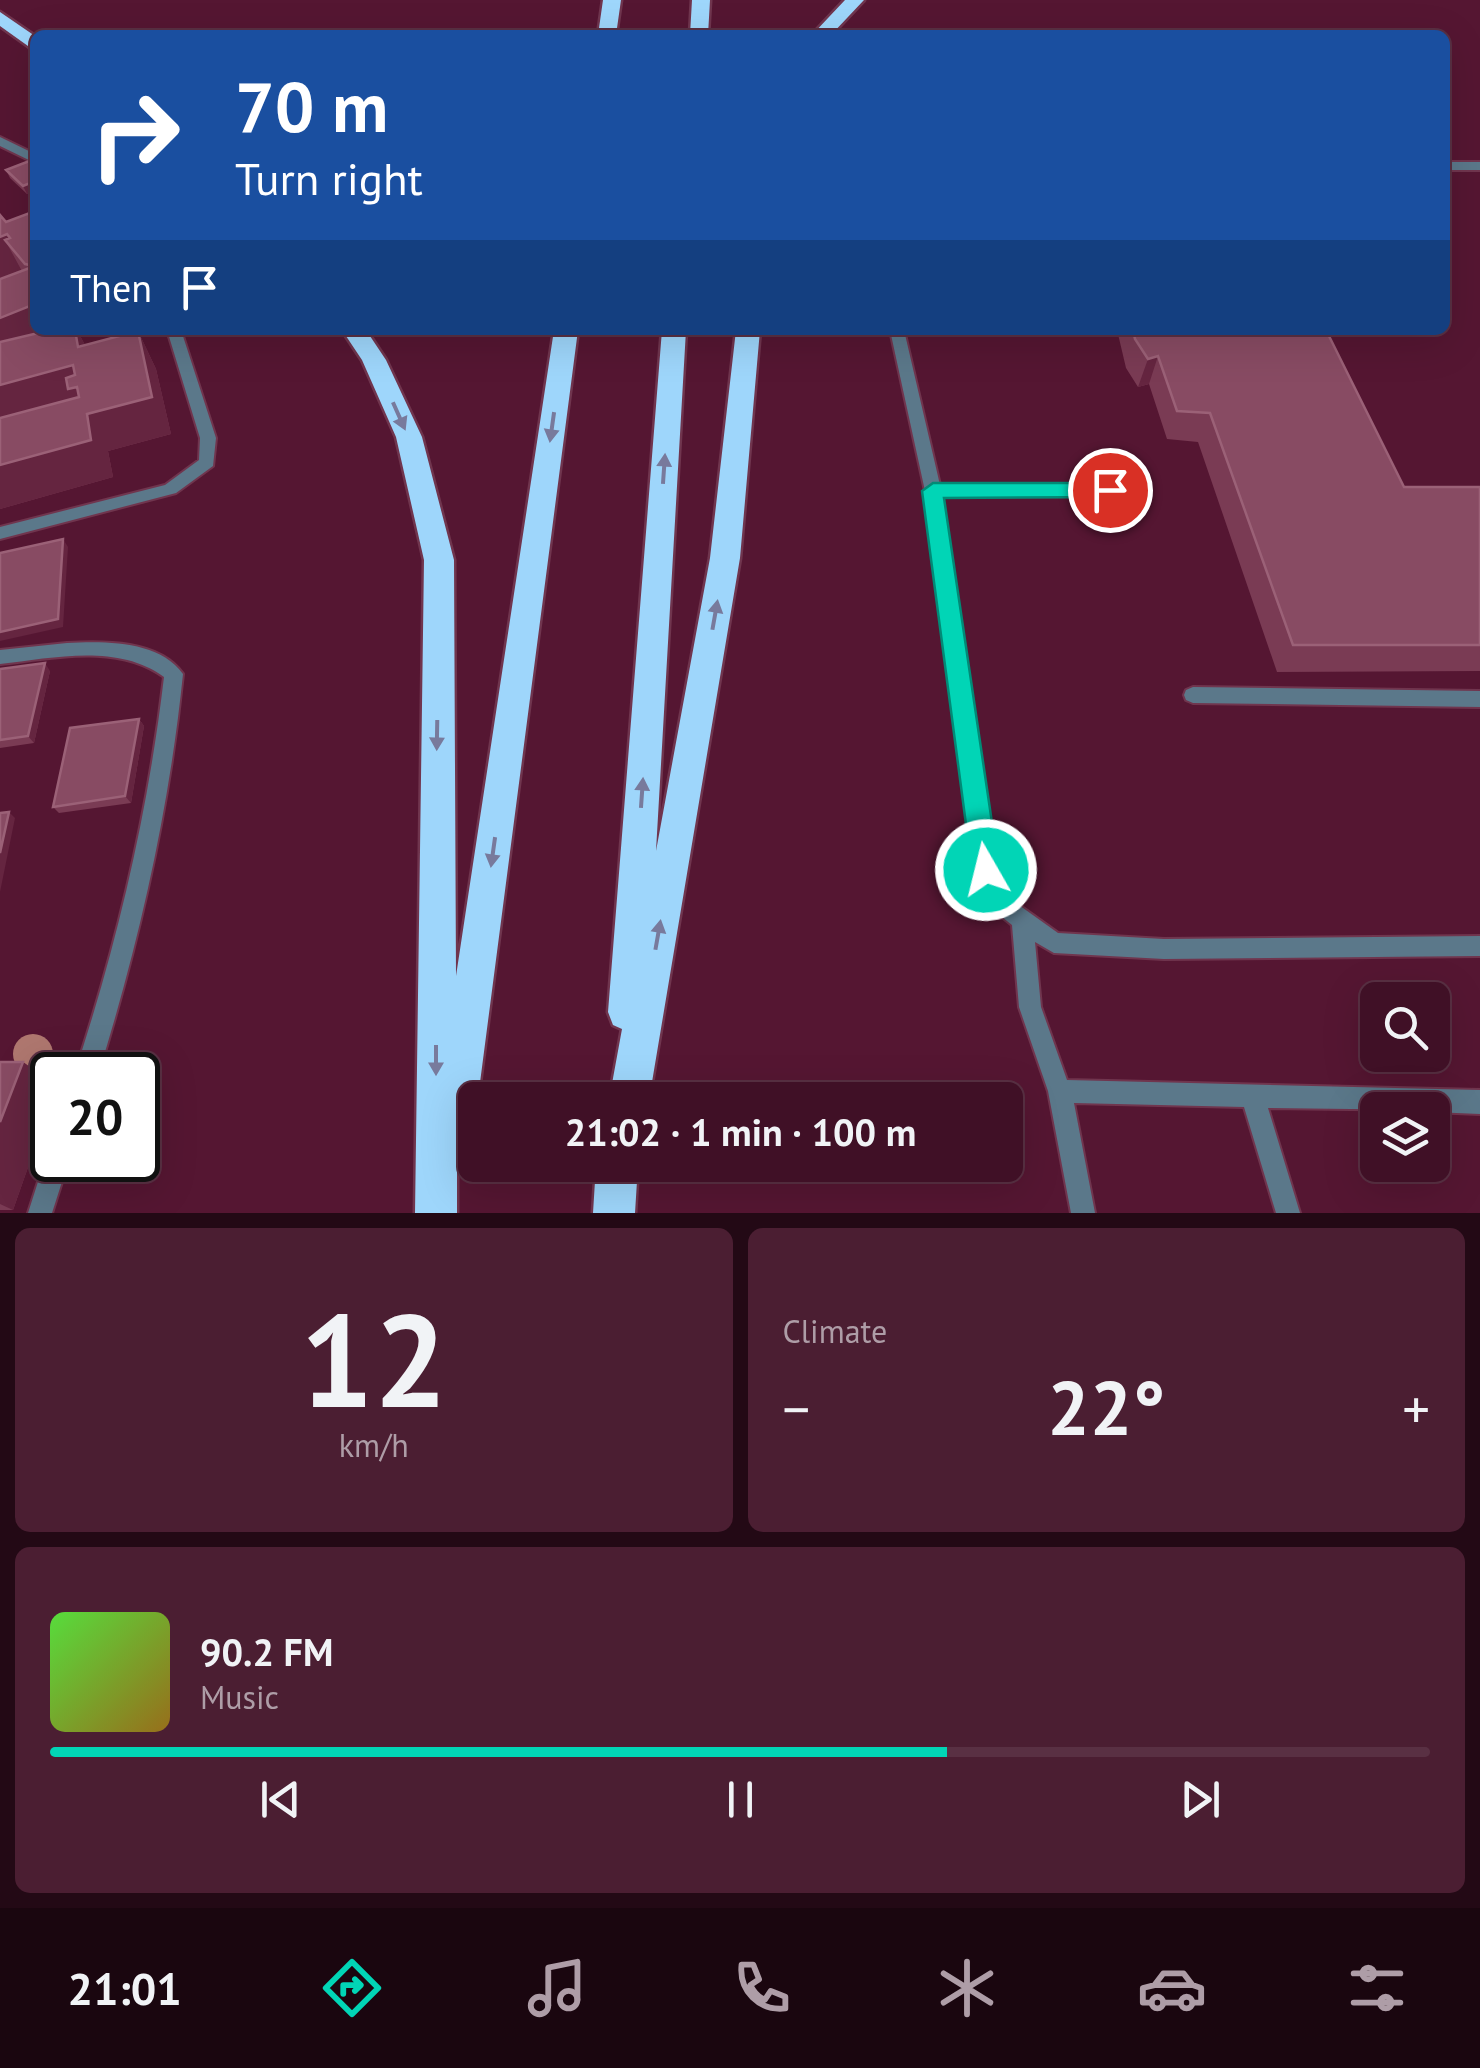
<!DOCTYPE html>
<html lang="en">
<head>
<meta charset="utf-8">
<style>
	:root { --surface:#401026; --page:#4b1e32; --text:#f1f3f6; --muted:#ae9da7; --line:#593043; --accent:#01d5b6 }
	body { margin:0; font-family:"PT Sans",sans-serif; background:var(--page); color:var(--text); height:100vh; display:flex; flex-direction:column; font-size:38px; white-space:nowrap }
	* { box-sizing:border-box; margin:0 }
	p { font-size:32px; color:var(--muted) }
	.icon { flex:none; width:55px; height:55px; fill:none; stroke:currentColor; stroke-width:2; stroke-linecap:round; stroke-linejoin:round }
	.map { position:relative; height:1213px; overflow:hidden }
	.details { display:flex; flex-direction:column; gap:15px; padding:15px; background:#230915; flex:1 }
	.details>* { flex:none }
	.top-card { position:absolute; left:30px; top:30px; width:1420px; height:305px; border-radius:15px; box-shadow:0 10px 40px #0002,0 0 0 2px var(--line); background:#1a4fa0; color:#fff; overflow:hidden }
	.controls { position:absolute; left:1360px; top:982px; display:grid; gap:20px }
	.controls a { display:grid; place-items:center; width:90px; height:90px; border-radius:15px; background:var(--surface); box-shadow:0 10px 40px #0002,0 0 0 2px var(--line); font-size:50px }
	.speed { position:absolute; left:30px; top:1052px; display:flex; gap:20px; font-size:50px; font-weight:700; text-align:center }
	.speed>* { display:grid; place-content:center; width:130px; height:130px; border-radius:50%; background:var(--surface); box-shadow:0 10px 40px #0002,0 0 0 2px var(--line); line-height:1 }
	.speed .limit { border:5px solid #111; border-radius:15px; background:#fff; color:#111 }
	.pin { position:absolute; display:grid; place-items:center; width:85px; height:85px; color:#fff; margin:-42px; border:5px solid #fff; border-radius:50%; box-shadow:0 2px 10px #0007 }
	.me { position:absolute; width:110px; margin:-55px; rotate:352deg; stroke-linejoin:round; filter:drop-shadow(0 0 8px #0008) }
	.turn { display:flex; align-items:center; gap:35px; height:210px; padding:0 40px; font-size:45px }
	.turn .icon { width:130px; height:130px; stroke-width:2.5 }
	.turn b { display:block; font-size:70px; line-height:85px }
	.then { display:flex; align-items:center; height:95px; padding:0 40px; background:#0003; gap:20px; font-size:38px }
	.big { font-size:75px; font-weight:700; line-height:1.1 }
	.details .tile { flex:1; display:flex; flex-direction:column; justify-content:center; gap:15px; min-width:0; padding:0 35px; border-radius:15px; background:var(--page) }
	.details .dial { align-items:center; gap:0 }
	.dial b { font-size:130px; line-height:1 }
	.song { display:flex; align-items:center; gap:30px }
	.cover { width:120px; height:120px; border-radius:15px; background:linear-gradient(135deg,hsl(110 70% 55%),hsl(40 70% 35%)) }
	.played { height:10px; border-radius:5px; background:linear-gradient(90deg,var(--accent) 65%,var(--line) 65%) }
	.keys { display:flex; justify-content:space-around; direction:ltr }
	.heat { display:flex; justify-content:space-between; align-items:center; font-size:55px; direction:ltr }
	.details .tiles { flex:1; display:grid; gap:15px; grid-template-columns:1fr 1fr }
	.tile:last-child { grid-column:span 2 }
	.trip { position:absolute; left:458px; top:1082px; width:565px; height:100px; border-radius:15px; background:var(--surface); box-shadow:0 10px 40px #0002,0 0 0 2px var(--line); font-weight:700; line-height:100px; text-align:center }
	.tab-bar { display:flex; height:160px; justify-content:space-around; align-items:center; background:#1a060f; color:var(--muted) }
	.tab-bar .icon { width:70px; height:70px }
	.tab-bar .on { color:var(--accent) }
	.tab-bar b { font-size:45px; color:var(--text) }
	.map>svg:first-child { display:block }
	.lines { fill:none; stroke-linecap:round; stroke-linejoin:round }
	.lane-casing { stroke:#70354e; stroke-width:4 }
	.highway-casing { stroke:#70354e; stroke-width:5 }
	.lane { fill:#5b788a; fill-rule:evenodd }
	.highway { fill:#9ed6fb; fill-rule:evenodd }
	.tree { fill:#af776f }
	.wall { fill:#7a3b54 }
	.shaded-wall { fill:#652540 }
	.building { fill:#884b63; stroke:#9b6177; stroke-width:2.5 }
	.oneway { fill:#787a9c }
	.route { fill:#01d5b6; stroke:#018a76; stroke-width:2.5 }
</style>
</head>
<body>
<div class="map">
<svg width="1480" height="1213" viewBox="0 0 1480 1213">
	<rect width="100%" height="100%" fill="#551632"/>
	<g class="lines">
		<g class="lane-casing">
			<path id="lane" d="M0,137L35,154V163L0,146Z
				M1445,162H1480V170H1445Z
				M167,330H181L216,438L213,466L176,493L0,539V527L165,485L199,460L200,438Z
				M890,330H904L940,485L1110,484L1118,490L1110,496L942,497L996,868L1016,903L1058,933L1164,939L1480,936V956L1164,959L1054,953L1035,942L1041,1007L1067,1080L1480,1090V1114L1432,1112V1110L1268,1108L1300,1213H1276L1244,1107L1074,1103L1095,1213H1071L1048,1091L1019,1007L1012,925L1002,917L976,870L925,491Z
				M67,643C104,641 159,640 183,674C169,811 139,943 98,1075H74C117,945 148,813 164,677C118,643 53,658 0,664V650Z
				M1193,687L1480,691V707L1193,703L1186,700L1184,695L1186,690Z
				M52,1150V1160H69L52,1213H28L45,1160L48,1151Z"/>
		</g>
		<g class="highway-casing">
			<path id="highway" d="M603,0H621L616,35H598Z
				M692,0H710L708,35H690Z
				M845,0H864L831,35H812Z
				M0,12L35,36V51L0,26Z
				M342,330H366L386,360L422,437L454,560L456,976L554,330H578L472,1144L466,1159L457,1162V1213H415L424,560L396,437L362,360Z
				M662,330H686L656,851L710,558L736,330H760L740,558L649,1100H609L622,1029L613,1025L608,1012Z
				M596,1165H638L635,1213H593Z"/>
		</g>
		<use href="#lane" class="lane"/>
		<use href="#highway" class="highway"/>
	</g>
	<circle class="tree" cx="33" cy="1054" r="20"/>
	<path class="wall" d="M35,163V191L27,194L10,178L6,170Z
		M35,211V330H83L78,332L85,345L138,331L156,369L171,434L108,451L113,477L0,509L6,222Z
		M1120,330H1326L1404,487H1480V671L1277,672L1198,442L1167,439L1149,384L1138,387L1126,368L1118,334Z
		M0,669L50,671L34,743L0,748Z
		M139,719L144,726L131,803L59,813L53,807Z
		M0,1062H23L52,1083V1099L13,1210H0Z"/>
	<path class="shaded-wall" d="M35,181V191L27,194L23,186Z
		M7,234L21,260L5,240L23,273L0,283V237Z
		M35,304V330H83L78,332L94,362L78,347L0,365V318Z
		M138,331L156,369L171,434L108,451L113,477L0,509V385Z
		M1158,356L1149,384L1138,387L1148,359Z
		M63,539L68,547L63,627L0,641V632Z
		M45,663L50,671L34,743L28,736Z
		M139,719L144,726L131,803L125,796Z
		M9,812L15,818L0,892V853Z
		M23,1062L52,1083V1099L13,1210L0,1204V1122Z"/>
	<path class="building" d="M32,160L35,163V181L23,186L6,170Z
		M35,211V304L0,318V279L35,266L25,264L5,240L10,238L7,234L0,237V215L6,222Z
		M51,330H75L78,347L138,331L152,397L87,414L91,440L0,465V418L79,397L77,387L68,389L66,378L75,375L73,365L0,385V342Z
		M1133,330H1326L1404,487H1480V645H1293L1210,413L1177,411L1158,356L1148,359L1135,339Z
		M63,539L58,619L0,632V553Z
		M45,663L28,736L0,740V669Z
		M139,719L125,796L53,807L70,728Z
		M9,812L0,853V813Z
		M0,1062H23L0,1122Z"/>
	<defs><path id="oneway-solid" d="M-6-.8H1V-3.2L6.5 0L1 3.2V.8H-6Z" transform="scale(2.5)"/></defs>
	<g class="oneway">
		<use href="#oneway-solid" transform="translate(399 416) rotate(66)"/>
		<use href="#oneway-solid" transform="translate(552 427) rotate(98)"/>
		<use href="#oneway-solid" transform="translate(664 469) rotate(-86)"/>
		<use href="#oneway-solid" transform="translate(715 615) rotate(-80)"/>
		<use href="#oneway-solid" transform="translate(437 735) rotate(91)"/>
		<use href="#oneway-solid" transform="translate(642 793) rotate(-86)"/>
		<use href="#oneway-solid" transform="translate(493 852) rotate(98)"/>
		<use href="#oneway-solid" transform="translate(658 935) rotate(-80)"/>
		<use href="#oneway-solid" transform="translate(436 1060) rotate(90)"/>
	</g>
	<path class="route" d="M933,483H1110L1121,490L1110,497L944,498L999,870L995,879L986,882L976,879L972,870L922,491Z"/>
</svg>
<div class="controls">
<a><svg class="icon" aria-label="search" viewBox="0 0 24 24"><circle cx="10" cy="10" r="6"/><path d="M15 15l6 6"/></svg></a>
<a><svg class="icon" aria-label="layers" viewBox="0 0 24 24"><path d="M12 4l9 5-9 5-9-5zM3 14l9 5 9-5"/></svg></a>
</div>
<div class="speed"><div class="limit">20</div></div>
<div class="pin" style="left:1110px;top:490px;background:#d93025"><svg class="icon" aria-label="arrive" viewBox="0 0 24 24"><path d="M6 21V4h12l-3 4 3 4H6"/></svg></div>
<svg class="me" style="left:986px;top:870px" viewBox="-20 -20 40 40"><circle r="17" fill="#01d5b6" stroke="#fff" stroke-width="3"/><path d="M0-11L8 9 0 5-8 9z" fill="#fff"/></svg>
<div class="trip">21:02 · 1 min · 100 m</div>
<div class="top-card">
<div class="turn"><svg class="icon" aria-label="right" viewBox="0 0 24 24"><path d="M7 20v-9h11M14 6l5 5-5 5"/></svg><div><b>70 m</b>Turn right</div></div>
<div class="then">Then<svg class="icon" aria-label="arrive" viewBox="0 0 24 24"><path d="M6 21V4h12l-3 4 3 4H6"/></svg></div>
</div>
</div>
<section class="details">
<div class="tiles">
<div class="tile dial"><b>12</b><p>km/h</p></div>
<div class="tile"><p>Climate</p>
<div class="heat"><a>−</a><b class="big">22°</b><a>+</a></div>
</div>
<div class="tile">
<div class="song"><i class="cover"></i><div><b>90.2 FM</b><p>Music</p></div></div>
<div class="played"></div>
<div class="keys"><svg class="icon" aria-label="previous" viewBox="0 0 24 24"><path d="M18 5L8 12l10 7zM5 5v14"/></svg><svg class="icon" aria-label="pause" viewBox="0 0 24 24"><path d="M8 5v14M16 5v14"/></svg><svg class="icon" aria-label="next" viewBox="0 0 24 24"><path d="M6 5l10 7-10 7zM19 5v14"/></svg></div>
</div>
</div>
</section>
<nav class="tab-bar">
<b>21:01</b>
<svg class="icon on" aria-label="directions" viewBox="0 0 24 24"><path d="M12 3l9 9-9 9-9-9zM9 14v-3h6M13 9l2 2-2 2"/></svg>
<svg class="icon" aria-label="music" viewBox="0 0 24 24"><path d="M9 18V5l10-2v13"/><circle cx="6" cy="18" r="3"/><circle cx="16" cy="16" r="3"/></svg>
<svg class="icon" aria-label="phone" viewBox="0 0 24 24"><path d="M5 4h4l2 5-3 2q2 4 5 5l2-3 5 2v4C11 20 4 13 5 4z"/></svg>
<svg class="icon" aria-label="climate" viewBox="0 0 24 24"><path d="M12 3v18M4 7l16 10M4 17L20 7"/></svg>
<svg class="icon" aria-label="car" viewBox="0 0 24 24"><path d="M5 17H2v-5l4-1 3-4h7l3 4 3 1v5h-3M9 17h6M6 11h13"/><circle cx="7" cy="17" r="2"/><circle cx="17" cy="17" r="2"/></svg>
<svg class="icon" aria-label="filters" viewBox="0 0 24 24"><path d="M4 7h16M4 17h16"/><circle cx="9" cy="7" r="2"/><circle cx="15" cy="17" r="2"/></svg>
</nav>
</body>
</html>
